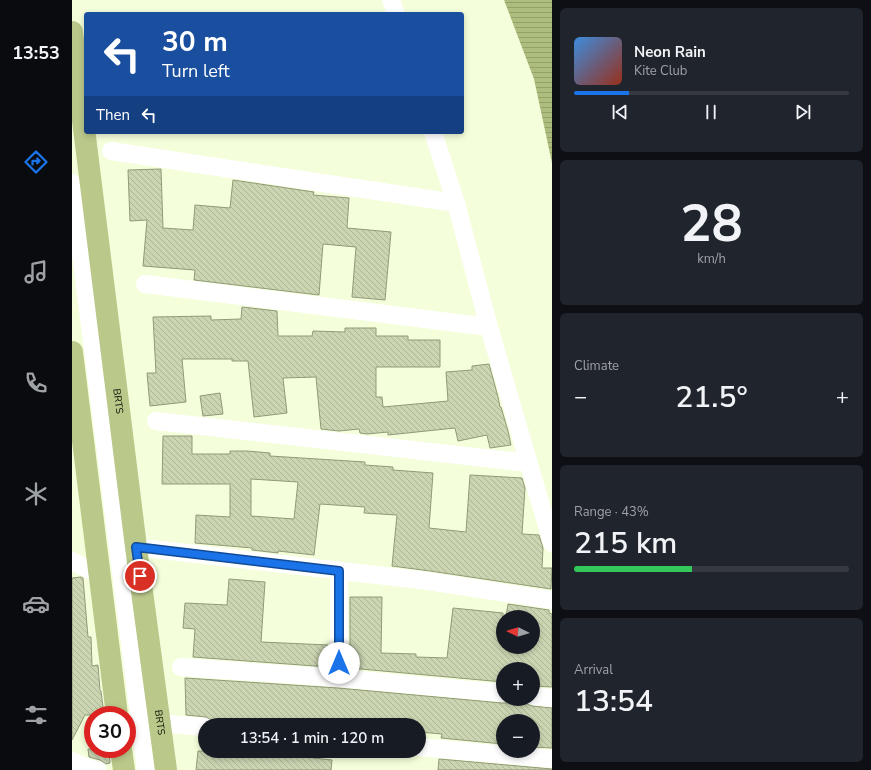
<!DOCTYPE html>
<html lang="en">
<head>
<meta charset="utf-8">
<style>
	:root { --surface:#171b24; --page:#20242c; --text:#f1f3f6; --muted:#9ea1a6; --line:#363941; --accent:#1a73e8 }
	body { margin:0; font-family:"Nunito Sans",sans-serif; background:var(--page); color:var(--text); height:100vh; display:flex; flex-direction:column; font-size:15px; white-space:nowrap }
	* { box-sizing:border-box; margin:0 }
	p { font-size:13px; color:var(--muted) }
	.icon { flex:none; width:22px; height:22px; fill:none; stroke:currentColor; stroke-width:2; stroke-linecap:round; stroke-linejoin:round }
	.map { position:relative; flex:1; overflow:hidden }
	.drawer { display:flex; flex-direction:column; gap:8px; padding:8px; background:#0d0f14; width:319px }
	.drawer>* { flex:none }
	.banner { position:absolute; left:12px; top:12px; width:380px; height:122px; border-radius:4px; box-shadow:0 2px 6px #0003; background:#1a4fa0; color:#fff; overflow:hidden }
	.needle { width:26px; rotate:275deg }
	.fabs { position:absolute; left:424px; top:610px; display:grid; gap:8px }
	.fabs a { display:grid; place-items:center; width:44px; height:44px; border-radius:50%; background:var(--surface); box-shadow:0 2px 6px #0003; font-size:20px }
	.speed { position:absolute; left:12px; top:706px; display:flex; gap:8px; font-size:20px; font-weight:700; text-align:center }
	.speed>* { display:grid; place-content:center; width:52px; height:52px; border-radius:50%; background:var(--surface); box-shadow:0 2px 6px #0003; line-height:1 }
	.speed .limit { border:6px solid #d22; background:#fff; color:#111 }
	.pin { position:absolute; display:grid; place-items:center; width:34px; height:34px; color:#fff; margin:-17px; border:2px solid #fff; border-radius:50%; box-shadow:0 1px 4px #0007 }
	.me { position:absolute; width:44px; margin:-22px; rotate:0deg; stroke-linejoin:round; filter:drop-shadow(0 0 3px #0008) }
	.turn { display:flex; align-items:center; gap:14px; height:84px; padding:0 12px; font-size:18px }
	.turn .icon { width:52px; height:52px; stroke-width:2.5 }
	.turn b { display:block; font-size:28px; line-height:34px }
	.then { display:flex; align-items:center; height:38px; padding:0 12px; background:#0003; gap:8px; font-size:15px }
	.big { font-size:30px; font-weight:600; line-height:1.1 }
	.drawer .tile { flex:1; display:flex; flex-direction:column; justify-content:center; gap:6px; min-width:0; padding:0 14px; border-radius:6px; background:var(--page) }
	.drawer .dial { align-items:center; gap:0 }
	.dial b { font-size:52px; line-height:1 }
	.song { display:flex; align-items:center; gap:12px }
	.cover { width:48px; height:48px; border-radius:6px; background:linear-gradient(135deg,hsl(210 70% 55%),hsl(10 70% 35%)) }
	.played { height:4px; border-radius:2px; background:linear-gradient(90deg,var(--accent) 20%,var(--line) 20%) }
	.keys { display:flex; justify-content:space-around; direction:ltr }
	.heat { display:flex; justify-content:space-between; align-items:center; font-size:22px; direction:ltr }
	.charge { height:6px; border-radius:3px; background:linear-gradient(90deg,#34c759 43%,var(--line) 0) }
	.trip { position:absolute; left:126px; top:718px; width:228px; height:40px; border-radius:20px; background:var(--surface); box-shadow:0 2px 6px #0003; font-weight:600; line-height:40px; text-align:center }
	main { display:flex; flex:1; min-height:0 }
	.tabs { display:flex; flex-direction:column; width:72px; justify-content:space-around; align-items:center; background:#090b0e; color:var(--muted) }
	.tabs .icon { width:28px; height:28px }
	.tabs .on { color:var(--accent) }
	.tabs b { font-size:18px; color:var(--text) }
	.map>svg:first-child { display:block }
	.water { fill:url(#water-rules) }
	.building { fill:url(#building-back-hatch); stroke:#909a78; fill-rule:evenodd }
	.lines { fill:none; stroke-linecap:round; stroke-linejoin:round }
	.minor { stroke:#fff; stroke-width:18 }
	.major { stroke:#bac88a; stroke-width:22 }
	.route-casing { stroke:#114b97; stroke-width:10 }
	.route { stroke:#1a73e8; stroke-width:7 }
	.labels { text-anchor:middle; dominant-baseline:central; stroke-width:3; stroke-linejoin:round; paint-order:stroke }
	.street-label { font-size:10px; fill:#0a0d03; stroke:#fff }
</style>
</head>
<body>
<main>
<nav class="tabs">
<b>13:53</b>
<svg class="icon on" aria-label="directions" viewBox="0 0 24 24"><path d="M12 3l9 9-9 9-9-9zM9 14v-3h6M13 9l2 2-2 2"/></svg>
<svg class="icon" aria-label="music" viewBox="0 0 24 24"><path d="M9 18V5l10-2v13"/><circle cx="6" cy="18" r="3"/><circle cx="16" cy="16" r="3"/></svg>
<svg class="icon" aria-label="phone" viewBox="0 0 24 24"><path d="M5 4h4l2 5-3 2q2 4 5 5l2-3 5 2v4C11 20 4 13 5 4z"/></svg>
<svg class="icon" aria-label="climate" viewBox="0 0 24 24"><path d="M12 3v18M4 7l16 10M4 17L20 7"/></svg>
<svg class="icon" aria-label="car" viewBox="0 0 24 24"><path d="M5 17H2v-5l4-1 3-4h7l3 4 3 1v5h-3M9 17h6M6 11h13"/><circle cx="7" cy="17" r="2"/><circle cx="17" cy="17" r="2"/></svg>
<svg class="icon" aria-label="filters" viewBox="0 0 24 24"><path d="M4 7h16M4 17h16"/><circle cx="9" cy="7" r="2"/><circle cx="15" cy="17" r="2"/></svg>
</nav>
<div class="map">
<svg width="480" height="770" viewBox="0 0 480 770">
	<defs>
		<pattern id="water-rules" width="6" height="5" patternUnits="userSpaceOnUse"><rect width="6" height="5" fill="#acbd7d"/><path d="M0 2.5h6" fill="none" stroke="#93a16a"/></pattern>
		<pattern id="building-back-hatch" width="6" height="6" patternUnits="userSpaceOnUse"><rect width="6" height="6" fill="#cbd5b2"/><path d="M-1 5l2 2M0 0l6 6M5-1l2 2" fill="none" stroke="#adb697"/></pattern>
	</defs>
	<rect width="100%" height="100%" fill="#f4feda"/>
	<path class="water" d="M432,0H480V163L462,79Z"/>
	<path class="building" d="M89,169L91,228L121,230L123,205L158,208L161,180L242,192L241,195L277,198L275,228L319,232L313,300L280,297L284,247L251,244L247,295L122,280L123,270L71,266L75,220L58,221L56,170Z
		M170,307L205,311L206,336H240L241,331L273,332V328H304V336H336V340H368V367H304V397H310L311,407L376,401L374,372L400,370V366L417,364L426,397L428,407H429L436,431L439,445L418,448L415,435L386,441L383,428L316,435V432L295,434L288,433L287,429L267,431L249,429L244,377L211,378L215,413L182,417L176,361H160V359H110L114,402L78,406L75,373H84L81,317L139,316V320L169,319Z
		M148,393L151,414L131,416L128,396Z
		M91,436H120V454H158V451H175L198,453V456L293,462V465L321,467V470L361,473L357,528L394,532L398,475L450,478L453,488L450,534L467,535L471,548L470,568H480L479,589L358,571L320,566L325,515L292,513L293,507L248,504L242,555L206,551V553L180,550V548L123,543L124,515L158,517V484H90ZM179,479L226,482L222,519L179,516Z
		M9,577L11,578L16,637H19L20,666L26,665L28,691H29L32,715H13L0,740V578Z
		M157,579L193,582L189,642L256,645V667L121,657L123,629L111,628L113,603L155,605Z
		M278,597H310L309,653L344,654V657L375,658L381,608L431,613V647H461V617H434L436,604L477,610V613L480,614V687L461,686V669H431V682L278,668Z
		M113,678L266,688L430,703H435L440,699H451L455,704L460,706L480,708V748L461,747V721L431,720V744L369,738L370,734L347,732V725H219V722H189V720L141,721L134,717L114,715Z
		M16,749H37L38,763L34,764L28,760L17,757Z
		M126,751H206L205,754L260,760L259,770H124Z
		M367,759L480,769V770H366Z"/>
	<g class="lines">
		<path class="minor" d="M319,0L324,14
			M361,132L384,203L417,327L480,543
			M39,151L384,203
			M0,183L74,770
			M73,284L417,327
			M84,421L457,463
			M64,547L356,581L480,600
			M0,561L28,575
			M109,667L267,678L431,693
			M267,678V571
			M461,696L480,698
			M87,723L133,727
			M347,747L480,759
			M0,761L16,768L26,770"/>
		<g class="major">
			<path id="s1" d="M0,32L64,547L94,770"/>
			<path d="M0,352L45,715"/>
			<path d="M49,749L52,770"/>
		</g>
	</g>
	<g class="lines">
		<g class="route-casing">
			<path id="route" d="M68,576L64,547L267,571V663"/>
		</g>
		<use href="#route" class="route"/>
	</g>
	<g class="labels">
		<g class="street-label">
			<text stroke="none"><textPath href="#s1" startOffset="372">BRTS</textPath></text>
			<text stroke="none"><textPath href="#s1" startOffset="696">BRTS</textPath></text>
		</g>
	</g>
</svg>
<div class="fabs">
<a><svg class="needle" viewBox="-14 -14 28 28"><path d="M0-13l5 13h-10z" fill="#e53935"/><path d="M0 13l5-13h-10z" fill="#9ea1a6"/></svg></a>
<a>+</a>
<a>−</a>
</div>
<div class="speed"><div class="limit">30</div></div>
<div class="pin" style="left:68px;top:576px;background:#d93025"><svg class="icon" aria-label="arrive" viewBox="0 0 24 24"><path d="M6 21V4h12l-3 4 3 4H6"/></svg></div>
<svg class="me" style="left:267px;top:663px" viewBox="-20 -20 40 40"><circle r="19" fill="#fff"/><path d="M0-13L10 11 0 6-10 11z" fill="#1a73e8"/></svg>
<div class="trip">13:54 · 1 min · 120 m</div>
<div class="banner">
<div class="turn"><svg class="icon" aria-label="left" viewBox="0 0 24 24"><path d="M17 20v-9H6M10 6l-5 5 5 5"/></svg><div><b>30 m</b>Turn left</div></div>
<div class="then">Then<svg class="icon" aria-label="left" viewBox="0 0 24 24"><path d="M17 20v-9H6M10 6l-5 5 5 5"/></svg></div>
</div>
</div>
<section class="drawer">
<div class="tile">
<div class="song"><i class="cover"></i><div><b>Neon Rain</b><p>Kite Club</p></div></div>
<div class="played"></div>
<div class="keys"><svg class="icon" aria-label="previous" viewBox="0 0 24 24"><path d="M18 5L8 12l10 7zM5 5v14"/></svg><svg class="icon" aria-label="pause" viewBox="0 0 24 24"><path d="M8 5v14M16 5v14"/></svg><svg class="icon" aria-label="next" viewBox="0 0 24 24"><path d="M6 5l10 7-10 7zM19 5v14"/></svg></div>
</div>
<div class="tile dial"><b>28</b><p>km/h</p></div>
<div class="tile"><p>Climate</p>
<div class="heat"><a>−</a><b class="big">21.5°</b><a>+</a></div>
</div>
<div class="tile"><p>Range · 43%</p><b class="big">215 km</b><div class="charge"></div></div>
<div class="tile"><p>Arrival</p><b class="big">13:54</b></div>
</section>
</main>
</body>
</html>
